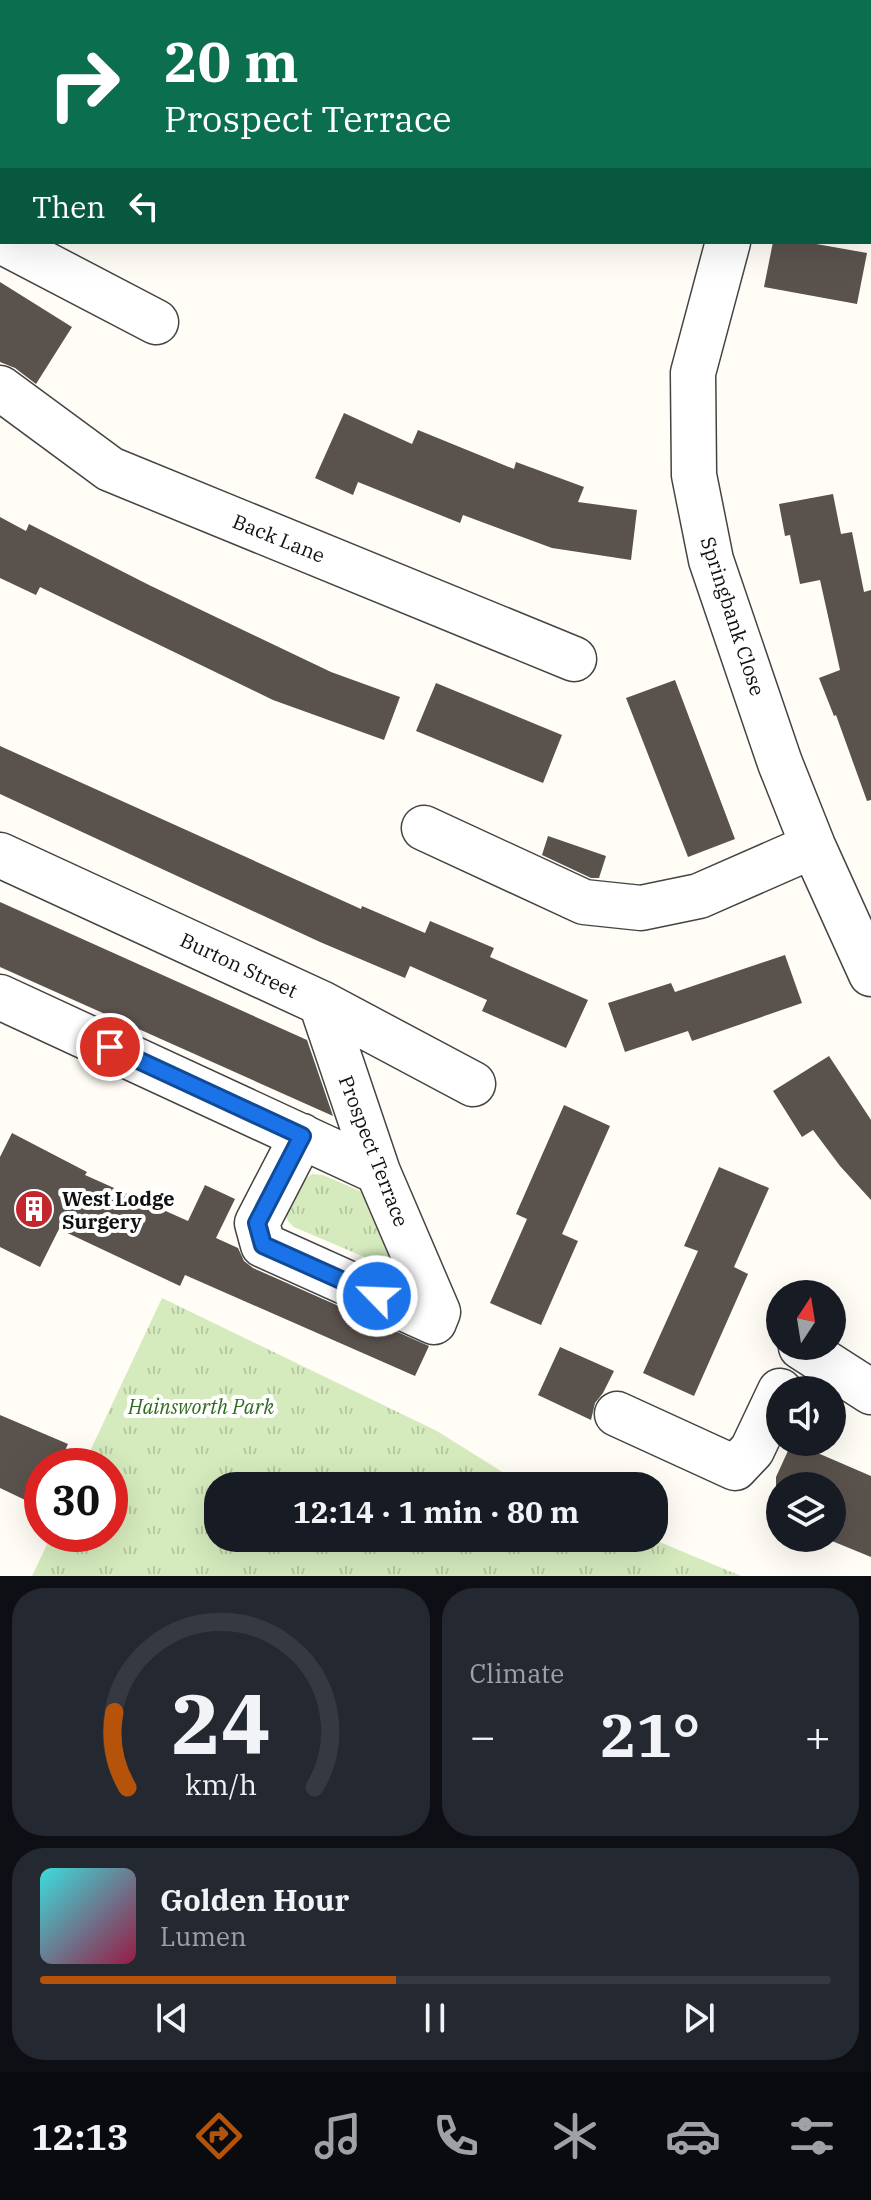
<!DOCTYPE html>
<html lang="en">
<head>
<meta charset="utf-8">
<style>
	:root { --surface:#171b24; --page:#242831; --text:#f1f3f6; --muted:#9ea1a6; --line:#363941; --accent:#b45309 }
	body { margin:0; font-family:"IBM Plex Serif",serif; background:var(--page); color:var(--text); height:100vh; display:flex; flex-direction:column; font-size:30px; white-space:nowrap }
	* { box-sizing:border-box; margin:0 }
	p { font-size:26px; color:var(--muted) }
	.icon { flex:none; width:44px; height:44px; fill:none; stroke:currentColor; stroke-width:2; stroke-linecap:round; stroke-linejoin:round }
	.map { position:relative; height:1576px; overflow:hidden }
	.side { display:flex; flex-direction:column; gap:12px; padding:12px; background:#0d0f14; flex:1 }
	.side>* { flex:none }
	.top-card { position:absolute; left:0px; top:0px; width:872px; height:244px; box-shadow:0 8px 32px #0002; background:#0b6e4f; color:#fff; overflow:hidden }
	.needle { width:52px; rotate:12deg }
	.fabs { position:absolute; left:766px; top:1280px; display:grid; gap:16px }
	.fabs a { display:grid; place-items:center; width:80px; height:80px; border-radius:50%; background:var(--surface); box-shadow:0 8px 32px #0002; font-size:40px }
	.speed { position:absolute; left:24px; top:1448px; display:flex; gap:16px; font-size:40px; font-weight:700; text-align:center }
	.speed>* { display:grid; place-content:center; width:104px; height:104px; border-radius:50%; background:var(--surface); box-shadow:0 8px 32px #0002; line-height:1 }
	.speed .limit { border:12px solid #d22; background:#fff; color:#111 }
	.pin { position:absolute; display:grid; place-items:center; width:68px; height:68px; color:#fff; margin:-34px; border:4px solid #fff; border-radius:50%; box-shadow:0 2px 8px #0007 }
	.me { position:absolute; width:88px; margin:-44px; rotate:294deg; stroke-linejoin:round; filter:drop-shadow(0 0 6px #0008) }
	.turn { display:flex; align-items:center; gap:28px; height:168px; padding:0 32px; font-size:36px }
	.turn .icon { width:104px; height:104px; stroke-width:2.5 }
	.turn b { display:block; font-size:56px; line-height:68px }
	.then { display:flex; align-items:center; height:76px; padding:0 32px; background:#0003; gap:16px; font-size:30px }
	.big { font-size:60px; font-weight:800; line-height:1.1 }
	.side .widget { flex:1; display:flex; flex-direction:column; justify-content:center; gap:12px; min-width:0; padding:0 28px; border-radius:32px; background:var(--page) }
	.side .dial { align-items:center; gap:0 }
	.dial svg { height:208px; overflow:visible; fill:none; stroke:var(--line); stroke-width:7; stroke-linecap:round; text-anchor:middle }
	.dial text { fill:var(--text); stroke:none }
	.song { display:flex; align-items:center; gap:24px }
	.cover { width:96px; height:96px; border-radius:12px; background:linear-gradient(135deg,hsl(180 70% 55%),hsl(340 70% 35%)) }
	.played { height:8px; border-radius:4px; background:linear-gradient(90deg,var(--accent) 45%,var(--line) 45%) }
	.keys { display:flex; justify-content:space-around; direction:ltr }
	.heat { display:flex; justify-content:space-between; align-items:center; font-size:44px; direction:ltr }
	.side .tiles { flex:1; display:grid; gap:12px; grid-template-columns:1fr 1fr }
	.widget:last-child { grid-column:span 2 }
	.trip { position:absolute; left:204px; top:1472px; width:464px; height:80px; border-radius:32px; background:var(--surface); box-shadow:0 8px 32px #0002; font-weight:800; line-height:80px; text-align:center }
	.dock { display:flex; height:128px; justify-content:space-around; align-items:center; background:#090b0e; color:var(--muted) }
	.dock .icon { width:56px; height:56px }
	.dock .current { color:var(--accent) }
	.dock b { font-size:36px; color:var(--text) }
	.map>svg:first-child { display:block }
	.grass { fill:url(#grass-tufts) }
	.building { fill:#5a524d }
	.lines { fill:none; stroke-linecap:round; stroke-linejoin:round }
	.minor-casing { stroke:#444; stroke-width:47 }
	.minor { stroke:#fff; stroke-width:44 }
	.route-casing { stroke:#114b97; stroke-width:20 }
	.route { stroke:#1a73e8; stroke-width:14 }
	.labels { text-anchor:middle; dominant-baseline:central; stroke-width:8; stroke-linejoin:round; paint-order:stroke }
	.street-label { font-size:20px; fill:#111; stroke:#fff }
	.poi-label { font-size:20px; font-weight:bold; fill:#111; stroke:#fff; text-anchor:start }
	.park-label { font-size:20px; font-style:italic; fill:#2f6b1f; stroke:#fff }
</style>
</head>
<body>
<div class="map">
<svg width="871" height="1576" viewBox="0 0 871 1576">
	<defs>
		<pattern id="grass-tufts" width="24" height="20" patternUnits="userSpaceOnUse" patternTransform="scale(2)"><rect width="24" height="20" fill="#d5ebbd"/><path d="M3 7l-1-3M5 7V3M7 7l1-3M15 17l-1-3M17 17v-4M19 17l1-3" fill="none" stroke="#b6c8a1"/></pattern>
	</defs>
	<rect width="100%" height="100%" fill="#fffdf5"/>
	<path class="grass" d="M312,1174L323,1175L369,1195L393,1258L386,1263L376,1262L294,1227C290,1223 287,1222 287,1216C288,1205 303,1179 312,1174Z
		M162,1298L437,1431L525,1486H218V1538H650L741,1576H32L52,1534H110V1466H83Z"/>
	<path class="building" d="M773,242H805L867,253L857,304L764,287Z
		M0,282L72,327L36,384L15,368L0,362Z
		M344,413L412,444L418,430L514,469L516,462L584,487L578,502L637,510L631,560L552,548L463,515L460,523L358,482L353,495L315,478Z
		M833,494L841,534L852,532L864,592L871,590V800L867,801L836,715L834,716L819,678L840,670L820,580L800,584L790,535L785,536L779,504Z
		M0,517L26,531L29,524L149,585L331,672L400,697L384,740L273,700L40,587L36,595L0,578Z
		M675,680L735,839L688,857L626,698Z
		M436,683L562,735L543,783L416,731Z
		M0,746L361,909L362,906L425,933L430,921L494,948L490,957L588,1000L566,1048L482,1011L487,1000L410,966L405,978L320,942L0,794Z
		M548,836L606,856L599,878H591L542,855Z
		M0,902L307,1040L333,1116L0,967Z
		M785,955L802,1003L692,1041L688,1031L625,1052L608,1003L671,983L675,992Z
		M829,1056L871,1120V1200L840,1166L813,1130L802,1137L773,1091Z
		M564,1105L610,1126L562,1234L578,1241L541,1325L490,1303L527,1219L516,1214Z
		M12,1133L87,1172L85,1175L188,1221L205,1185L235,1199L216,1238L238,1248L244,1261L253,1268L429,1346L415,1376L185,1275L180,1286L59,1229L40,1267L0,1247V1157Z
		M719,1167L769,1188L734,1267L748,1274L694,1396L643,1373L698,1251L684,1246Z
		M560,1347L614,1371L603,1393L595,1403L591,1420L538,1395Z
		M0,1415L68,1444L58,1466H42V1508L0,1488Z
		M792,1442L871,1476V1557L832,1541V1486H780V1491L776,1489V1477Z"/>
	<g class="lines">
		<g class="minor-casing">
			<path id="minor" d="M450,0L454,2
				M737,2L738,0
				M832,2V0
				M870,170H871
				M3,242L156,322
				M728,242L693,373L694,475L711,560L780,763L813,846L871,974
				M0,388L110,469L574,659
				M424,828L584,902L641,908L699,896L813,846
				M0,855L321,1003L473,1084
				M0,997L378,1172
				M302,1136L257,1223L263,1245L434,1322L438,1312L378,1172L321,1003
				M801,1347L871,1392
				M617,1414L735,1468L752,1450L780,1391"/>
		</g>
		<use href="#minor" class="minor"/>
	</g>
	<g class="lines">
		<g class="route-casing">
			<path id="route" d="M110,1047L302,1136L257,1223L263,1245L377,1296"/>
		</g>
		<use href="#route" class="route"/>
	</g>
	<defs>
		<g id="building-disc" transform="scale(2)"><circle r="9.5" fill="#c4262e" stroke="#fff"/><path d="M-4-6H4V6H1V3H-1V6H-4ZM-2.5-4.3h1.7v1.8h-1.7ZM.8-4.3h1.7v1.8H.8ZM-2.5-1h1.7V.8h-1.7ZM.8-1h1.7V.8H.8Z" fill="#fff"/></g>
	</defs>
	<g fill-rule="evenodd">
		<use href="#building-disc" x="34" y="1209"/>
	</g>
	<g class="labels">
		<g class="street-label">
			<text transform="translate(279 538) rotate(22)">Back Lane</text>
			<text transform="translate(733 616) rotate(72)">Springbank Close</text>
			<text transform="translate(239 965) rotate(25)">Burton Street</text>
			<text transform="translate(374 1151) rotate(69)">Prospect Terrace</text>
		</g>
		<g class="poi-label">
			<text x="62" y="1198">West Lodge<tspan x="62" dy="23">Surgery</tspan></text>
		</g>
		<g class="park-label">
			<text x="201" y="1406">Hainsworth Park</text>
		</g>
	</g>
</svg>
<div class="fabs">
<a><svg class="needle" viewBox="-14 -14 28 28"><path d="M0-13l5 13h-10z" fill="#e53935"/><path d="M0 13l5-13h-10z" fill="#9ea1a6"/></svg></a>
<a><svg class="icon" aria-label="sound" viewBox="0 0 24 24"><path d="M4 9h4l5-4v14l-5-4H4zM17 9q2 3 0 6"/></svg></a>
<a><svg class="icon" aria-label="layers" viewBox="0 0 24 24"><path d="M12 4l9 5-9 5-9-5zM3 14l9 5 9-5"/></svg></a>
</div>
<div class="speed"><div class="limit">30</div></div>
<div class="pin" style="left:110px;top:1047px;background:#d93025"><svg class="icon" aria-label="arrive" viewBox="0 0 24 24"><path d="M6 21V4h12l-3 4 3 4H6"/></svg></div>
<svg class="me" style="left:377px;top:1296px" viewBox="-20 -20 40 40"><circle r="17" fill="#1a73e8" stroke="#fff" stroke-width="3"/><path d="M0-11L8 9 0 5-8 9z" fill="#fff"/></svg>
<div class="trip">12:14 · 1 min · 80 m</div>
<div class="top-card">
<div class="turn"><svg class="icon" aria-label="right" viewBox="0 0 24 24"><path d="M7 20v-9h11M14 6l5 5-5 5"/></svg><div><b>20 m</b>Prospect Terrace</div></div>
<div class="then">Then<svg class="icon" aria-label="left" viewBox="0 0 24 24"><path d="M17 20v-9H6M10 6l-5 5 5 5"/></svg></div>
</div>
</div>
<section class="side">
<div class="tiles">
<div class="widget dial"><svg viewBox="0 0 100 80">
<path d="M14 69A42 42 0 1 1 86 69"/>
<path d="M14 69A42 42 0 0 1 9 40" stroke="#b45309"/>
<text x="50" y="56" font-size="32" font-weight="700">24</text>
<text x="50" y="72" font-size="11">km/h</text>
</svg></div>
<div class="widget"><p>Climate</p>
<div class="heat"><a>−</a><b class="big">21°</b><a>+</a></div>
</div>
<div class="widget">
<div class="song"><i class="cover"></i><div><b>Golden Hour</b><p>Lumen</p></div></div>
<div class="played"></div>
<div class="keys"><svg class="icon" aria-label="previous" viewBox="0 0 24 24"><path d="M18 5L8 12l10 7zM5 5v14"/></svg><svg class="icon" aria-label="pause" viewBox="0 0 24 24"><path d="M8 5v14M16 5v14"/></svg><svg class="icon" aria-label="next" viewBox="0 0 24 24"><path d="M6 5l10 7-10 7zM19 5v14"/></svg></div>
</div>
</div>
</section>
<nav class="dock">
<b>12:13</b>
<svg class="icon current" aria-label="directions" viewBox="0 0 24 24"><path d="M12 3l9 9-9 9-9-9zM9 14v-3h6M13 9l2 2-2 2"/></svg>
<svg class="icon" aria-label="music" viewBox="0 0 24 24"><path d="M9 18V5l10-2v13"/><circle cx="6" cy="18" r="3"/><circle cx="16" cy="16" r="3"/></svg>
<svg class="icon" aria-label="phone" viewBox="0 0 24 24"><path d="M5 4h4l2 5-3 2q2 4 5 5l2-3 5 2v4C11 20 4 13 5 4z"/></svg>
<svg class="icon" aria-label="climate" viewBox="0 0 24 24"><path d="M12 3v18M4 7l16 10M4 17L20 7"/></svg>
<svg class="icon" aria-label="car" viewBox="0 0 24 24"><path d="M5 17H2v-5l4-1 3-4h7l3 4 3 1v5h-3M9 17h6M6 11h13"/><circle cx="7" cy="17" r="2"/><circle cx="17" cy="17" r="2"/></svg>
<svg class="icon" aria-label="filters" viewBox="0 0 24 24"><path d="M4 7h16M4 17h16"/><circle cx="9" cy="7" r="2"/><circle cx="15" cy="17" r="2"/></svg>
</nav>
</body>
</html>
